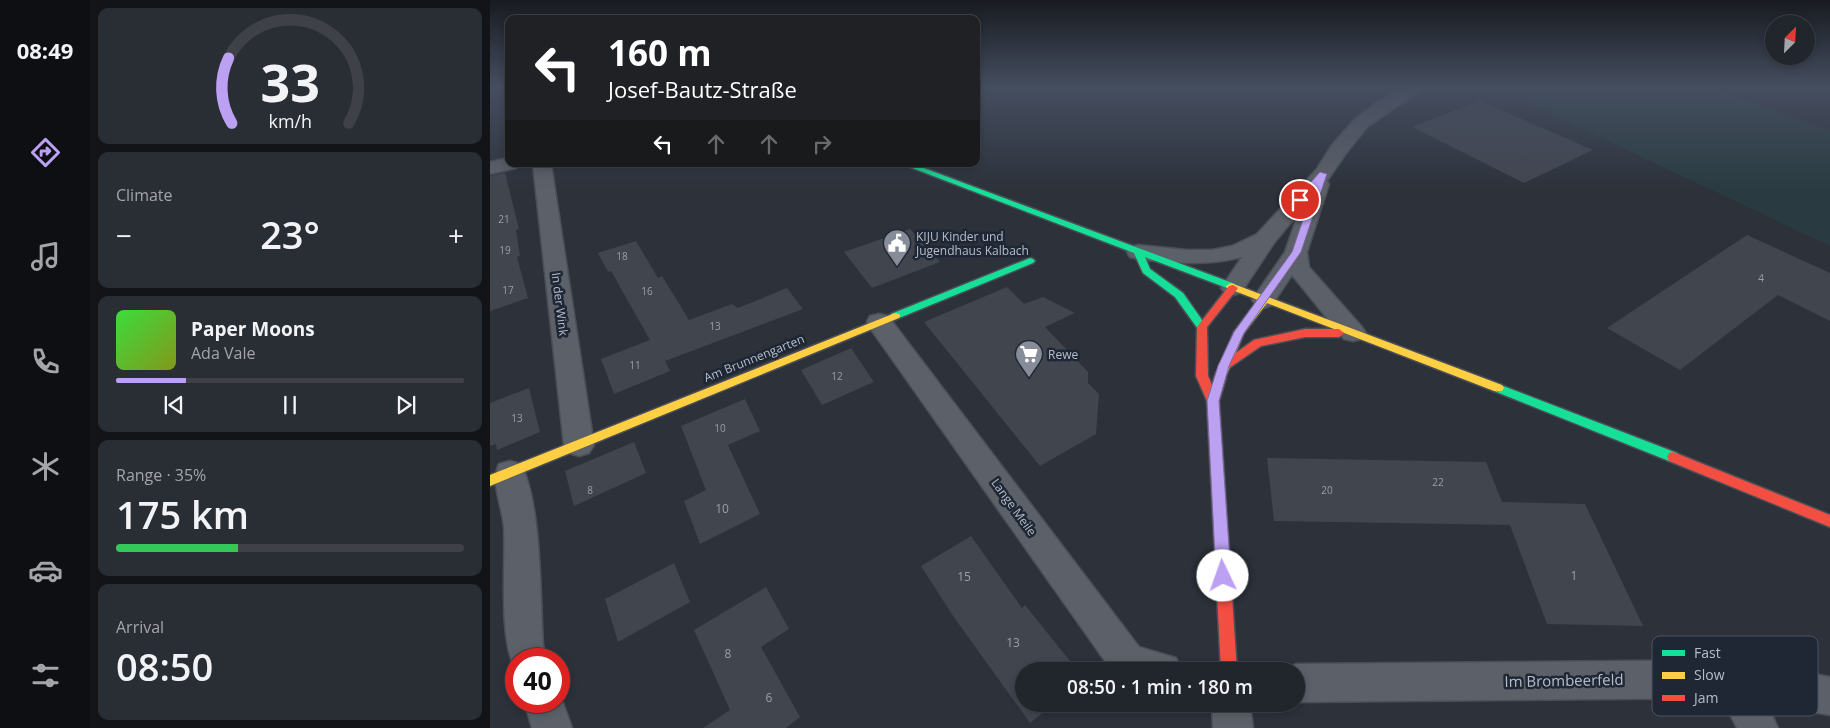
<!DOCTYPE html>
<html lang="en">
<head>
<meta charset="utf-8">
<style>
	:root { --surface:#21252c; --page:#292d34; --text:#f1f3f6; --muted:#a2a5a9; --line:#3e4248; --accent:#bca0f2 }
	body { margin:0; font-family:"Open Sans",sans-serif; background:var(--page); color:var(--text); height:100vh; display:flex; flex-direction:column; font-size:19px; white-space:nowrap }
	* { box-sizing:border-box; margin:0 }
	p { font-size:16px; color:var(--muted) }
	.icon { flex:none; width:28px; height:28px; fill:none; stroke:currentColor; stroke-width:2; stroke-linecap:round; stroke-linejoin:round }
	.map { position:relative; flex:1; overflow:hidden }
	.details { display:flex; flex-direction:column; gap:8px; padding:8px; background:#121418; width:400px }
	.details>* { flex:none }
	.hud { position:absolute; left:15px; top:15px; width:475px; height:152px; border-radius:10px; box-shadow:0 2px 8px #0003,0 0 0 1px var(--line); background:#202124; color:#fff; overflow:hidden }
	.needle { width:32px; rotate:24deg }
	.buttons { position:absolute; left:1275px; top:15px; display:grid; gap:10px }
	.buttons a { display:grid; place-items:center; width:50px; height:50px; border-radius:50%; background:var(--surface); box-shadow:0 2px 8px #0003,0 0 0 1px var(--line); font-size:25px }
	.speed { position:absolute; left:15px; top:648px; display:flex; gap:10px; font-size:25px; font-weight:700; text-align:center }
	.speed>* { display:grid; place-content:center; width:65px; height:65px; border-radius:50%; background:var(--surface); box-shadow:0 2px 8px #0003,0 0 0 1px var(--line); line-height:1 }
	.speed .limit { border:8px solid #d22; background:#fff; color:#111 }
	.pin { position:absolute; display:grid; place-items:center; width:42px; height:42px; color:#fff; margin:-21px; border:2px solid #fff; border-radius:50%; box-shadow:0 1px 5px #0007 }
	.me { position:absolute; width:55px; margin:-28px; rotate:357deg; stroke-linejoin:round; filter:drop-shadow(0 0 4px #0008) }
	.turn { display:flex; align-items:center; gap:18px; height:105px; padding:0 20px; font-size:22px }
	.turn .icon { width:65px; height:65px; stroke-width:2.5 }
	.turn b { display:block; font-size:35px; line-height:42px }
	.lanes { display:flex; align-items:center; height:48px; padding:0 20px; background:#0003; justify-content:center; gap:25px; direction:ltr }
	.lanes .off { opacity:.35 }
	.big { font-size:38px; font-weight:600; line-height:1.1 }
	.details .widget { flex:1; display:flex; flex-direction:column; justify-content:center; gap:8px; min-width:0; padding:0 18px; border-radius:10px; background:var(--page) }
	.details .dial { align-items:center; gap:0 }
	.dial svg { height:130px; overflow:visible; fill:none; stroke:var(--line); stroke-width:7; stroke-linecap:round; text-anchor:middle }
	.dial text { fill:var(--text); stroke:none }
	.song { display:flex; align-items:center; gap:15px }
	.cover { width:60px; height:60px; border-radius:8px; background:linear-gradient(135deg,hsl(120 70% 55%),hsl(70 70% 35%)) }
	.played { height:5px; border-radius:2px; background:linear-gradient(90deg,var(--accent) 20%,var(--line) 20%) }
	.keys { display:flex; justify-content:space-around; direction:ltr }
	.heat { display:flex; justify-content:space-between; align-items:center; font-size:28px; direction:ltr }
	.charge { height:8px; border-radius:4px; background:linear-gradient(90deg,#34c759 35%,var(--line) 0) }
	.trip { position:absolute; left:525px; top:662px; width:290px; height:50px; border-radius:25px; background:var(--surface); box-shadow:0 2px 8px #0003,0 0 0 1px var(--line); font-weight:600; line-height:50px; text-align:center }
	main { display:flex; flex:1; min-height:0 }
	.dock { display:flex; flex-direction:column; width:90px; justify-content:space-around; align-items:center; background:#0d0f12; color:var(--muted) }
	.dock .icon { width:35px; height:35px }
	.dock .current { color:var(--accent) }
	.dock b { font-size:22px; color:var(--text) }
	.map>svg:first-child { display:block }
	.green { fill:#293b40 }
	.building { fill:#41454e }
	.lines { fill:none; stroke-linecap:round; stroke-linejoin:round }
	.street-casing { stroke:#4a4e57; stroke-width:3 }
	.fast-casing { stroke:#4a4e57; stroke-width:3 }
	.slow-casing { stroke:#4a4e57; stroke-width:3 }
	.jam-casing { stroke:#4a4e57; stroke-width:3 }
	.street { fill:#5c6068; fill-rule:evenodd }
	.fast { fill:#16e098; fill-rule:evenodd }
	.slow { fill:#ffcf43; fill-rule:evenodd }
	.jam { fill:#f24e42; fill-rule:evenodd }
	.route { fill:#bca0f2; stroke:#7a689d }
	.labels { text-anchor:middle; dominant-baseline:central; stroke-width:5; stroke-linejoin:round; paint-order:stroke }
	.number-label { font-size:10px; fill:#999fab }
	.poi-label { font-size:12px; fill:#b6bdca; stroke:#1f2735; text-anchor:start }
	.street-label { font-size:12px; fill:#b6bdca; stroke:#1f2735 }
	.near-number-label { font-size:12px; fill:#999fab }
	.near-street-label { font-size:15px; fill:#b6bdca; stroke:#1f2735 }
	.key { fill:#1f2735; stroke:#4c5462; stroke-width:1 }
	.key-label { font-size:14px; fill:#b6bdca }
</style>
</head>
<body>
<main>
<nav class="dock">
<b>08:49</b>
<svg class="icon current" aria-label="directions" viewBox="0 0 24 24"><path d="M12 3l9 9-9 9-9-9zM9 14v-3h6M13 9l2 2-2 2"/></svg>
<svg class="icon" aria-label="music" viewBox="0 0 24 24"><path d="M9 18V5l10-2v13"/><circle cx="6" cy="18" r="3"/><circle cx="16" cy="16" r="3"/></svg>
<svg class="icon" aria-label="phone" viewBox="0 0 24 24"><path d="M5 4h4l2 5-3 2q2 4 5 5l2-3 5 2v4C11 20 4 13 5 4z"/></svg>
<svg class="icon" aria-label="climate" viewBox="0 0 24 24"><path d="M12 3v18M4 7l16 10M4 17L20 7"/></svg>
<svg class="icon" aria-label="car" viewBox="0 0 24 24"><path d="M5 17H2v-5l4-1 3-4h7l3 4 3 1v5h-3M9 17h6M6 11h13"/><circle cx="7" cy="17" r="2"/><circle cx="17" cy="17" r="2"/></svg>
<svg class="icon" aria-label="filters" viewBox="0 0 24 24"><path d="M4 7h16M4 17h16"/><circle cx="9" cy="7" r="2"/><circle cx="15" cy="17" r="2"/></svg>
</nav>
<section class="details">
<div class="widget dial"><svg viewBox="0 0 100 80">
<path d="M14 69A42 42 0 1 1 86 69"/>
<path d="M14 69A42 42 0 0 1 12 29" stroke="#bca0f2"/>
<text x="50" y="56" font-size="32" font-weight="700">33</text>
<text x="50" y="72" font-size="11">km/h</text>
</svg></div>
<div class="widget"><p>Climate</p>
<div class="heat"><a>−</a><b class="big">23°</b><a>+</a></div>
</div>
<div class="widget">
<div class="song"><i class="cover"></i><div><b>Paper Moons</b><p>Ada Vale</p></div></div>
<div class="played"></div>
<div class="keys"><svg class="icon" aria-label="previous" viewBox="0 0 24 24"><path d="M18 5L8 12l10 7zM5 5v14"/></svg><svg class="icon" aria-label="pause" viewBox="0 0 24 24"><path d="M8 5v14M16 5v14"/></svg><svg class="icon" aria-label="next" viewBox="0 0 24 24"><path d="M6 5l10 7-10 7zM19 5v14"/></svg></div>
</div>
<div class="widget"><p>Range · 35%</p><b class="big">175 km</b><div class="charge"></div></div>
<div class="widget"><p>Arrival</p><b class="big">08:50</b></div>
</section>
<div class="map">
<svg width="1340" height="728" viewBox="0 0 1340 728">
	<rect width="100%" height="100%" fill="#2c313a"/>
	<path class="green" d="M1006,88H1225L1340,131V246Z"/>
	<path class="building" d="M990,101L1103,150L1034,183L922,127Z
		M15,173L29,229L26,230L30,256L27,257L38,298L0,311V176Z
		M420,229L450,262L382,288L354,252Z
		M1257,235L1340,273V321L1288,295L1190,370L1117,328Z
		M146,241L168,278L172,276L199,320L242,304L248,308L297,288L313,309L175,361L180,371L124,394L111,359L160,340L121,271L118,272L108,253Z
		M517,287L534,304L553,297L585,313L555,327L598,372V383L609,394L606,434L550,466L434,322Z
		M361,348L384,382L332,405L311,370Z
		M39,388L50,432L7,450L6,444L0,446V403Z
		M255,399L270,431L238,445L270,514L210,544L194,501L216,490L191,426Z
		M144,442L156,473L84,506L75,471Z
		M777,458L996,462L1012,502L1095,504L1153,626L1057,624L1020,525L784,521Z
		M481,536L532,608L535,605L588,671H534V704H564L540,723L463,616L431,566Z
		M184,563L200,602L128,642L115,599Z
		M276,587L299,629L271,647L310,717L296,728H213L240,710L204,630Z"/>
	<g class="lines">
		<g class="street-casing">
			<path id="street" d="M914,88H934L877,127L857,152L837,181L839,184L817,252L819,267L872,327L876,333L872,339L863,341L854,339L802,275L782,305L774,308L766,305L762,300L795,252L808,214L784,243L751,293L743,295L735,293L731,288L752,257C717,266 684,263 648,259L640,257L637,252L640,247L648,245L697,250H722L742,246L767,234L826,170L842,145L865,119L888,102Z
				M19,158V164H28L26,168L0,174V162Z
				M43,164H61L104,445L99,453L89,456L79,453L74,445Z
				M389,314L398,316L649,647L686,658L692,671H622L380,328L377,322L380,316Z
				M20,461L31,464C52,506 50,597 53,645L57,659H26V672C8,636 16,570 14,528C13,508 0,483 9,464Z
				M1243,660L1340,677V715L1277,704L1288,728H1247L1232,698L806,702V671H792L806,664Z
				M69,692L82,728H42L34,701H69Z
				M722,704H760L763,728H723Z"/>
		</g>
		<g class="fast-casing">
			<path id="fast" d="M412,164H423L745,284L746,286L745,288H737L655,257L660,269L693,293L717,327L712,331L708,329L685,297L653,273L644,253Z
				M540,258L543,259L545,261L543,263L409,318H401L400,316L401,314Z
				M1008,384L1187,453L1189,457L1187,461L1183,462L1179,461L1004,391L1002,388L1004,385Z"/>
		</g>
		<g class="slow-casing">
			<path id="slow" d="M741,283L1012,385L1014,388L1012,391H1004L777,303L754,333L734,381H726L724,378L744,332L768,300L737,288L736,286Z
				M405,313L409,314L410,316L409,318L0,486V475Z"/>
		</g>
		<g class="jam-casing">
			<path id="jam" d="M743,285L748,288L717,327L718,376L722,385L726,375H734L736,378L729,401L747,671H731L717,401L706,376L707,327L739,286Z
				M815,329H849L854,333L849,337H815L771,346L739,368L735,369L729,365L764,340Z
				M1183,452L1340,515V527L1179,461L1177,457L1179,453Z"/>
		</g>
		<use href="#street" class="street"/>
		<use href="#fast" class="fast"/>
		<use href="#slow" class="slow"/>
		<use href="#jam" class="jam"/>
	</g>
	<linearGradient id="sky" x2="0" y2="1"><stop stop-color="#181b20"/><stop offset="0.46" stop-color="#454e60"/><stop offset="1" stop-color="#454e60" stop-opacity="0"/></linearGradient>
	<rect width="1340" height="190" fill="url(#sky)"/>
	<path class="route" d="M830,172L837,174L811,252L754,333L739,366L729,401L741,576L739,581L733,583L728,581L726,576L717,401L728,366L744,332L802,252L823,190L813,202L805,200Z"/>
	<defs>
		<g id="civic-pin" transform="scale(1.4375)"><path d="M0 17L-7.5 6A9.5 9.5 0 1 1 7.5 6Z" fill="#868c98" stroke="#1f2735"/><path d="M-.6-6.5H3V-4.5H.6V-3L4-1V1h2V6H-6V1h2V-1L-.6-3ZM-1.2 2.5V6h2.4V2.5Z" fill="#fff"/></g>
		<g id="supermarket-pin" transform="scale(1.4375)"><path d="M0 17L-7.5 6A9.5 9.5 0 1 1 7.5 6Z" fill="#868c98" stroke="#1f2735"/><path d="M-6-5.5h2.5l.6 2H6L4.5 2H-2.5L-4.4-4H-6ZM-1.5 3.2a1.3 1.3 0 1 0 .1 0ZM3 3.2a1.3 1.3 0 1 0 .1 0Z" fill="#fff"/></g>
	</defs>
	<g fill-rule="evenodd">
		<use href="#civic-pin" x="407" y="243"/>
		<use href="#supermarket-pin" x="539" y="354"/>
	</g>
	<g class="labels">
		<g class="number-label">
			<text x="14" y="219">21</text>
			<text x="15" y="250">19</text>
			<text x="132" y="256">18</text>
			<text x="1271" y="278">4</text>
			<text x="18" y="290">17</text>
			<text x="157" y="291">16</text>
			<text x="225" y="326">13</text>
			<text x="145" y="365">11</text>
			<text x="347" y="376">12</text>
			<text x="27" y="418">13</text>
			<text x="230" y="428">10</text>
			<text x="948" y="482">22</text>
			<text x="100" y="490">8</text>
			<text x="837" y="490">20</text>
		</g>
		<g class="poi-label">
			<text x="426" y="236">KIJU Kinder und<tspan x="426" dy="14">Jugendhaus Kalbach</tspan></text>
			<text x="558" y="354">Rewe</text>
		</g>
		<g class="street-label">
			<text transform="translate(70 304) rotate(83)">In der Wink</text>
			<text transform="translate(264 358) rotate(-22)">Am Brunnengarten</text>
			<text transform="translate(524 507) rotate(54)">Lange Meile</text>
		</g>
		<g class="near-number-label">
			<text x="232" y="508">10</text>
			<text x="1084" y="575">1</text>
			<text x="474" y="576">15</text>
			<text x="523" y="642">13</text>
			<text x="238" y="653">8</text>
			<text x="279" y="697">6</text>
		</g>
		<g class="near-street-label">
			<text transform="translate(1074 680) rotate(-1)">Im Brombeerfeld</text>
		</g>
	</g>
	<rect x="1162" y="636" width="166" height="80" rx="8" class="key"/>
	<rect x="1172" y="650" width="23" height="6" fill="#16e098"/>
	<rect x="1172" y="672" width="23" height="7" fill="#ffcf43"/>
	<rect x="1172" y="695" width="23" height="6" fill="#f24e42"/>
	<g class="key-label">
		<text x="1204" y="658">Fast</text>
		<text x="1204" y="680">Slow</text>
		<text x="1204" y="703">Jam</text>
	</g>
</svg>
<div class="buttons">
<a><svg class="needle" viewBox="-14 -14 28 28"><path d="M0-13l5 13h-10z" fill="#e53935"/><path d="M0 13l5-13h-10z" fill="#a2a5a9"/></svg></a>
</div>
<div class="speed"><div class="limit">40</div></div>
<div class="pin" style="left:810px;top:200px;background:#d93025"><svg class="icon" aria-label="arrive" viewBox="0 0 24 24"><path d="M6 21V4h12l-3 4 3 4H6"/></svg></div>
<svg class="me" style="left:733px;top:576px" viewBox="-20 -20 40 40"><circle r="19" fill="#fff"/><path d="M0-13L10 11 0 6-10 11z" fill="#bca0f2"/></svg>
<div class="trip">08:50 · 1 min · 180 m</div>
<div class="hud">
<div class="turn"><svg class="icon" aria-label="left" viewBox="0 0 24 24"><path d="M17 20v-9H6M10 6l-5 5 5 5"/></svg><div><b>160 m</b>Josef-Bautz-Straße</div></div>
<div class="lanes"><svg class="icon" aria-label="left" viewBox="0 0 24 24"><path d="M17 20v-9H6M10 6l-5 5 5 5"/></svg><svg class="icon off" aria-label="ahead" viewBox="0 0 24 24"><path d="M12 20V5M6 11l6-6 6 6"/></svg><svg class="icon off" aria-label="ahead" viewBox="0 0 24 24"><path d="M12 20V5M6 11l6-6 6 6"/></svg><svg class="icon off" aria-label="right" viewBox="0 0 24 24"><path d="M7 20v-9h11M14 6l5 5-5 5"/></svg></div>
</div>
</div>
</main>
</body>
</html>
